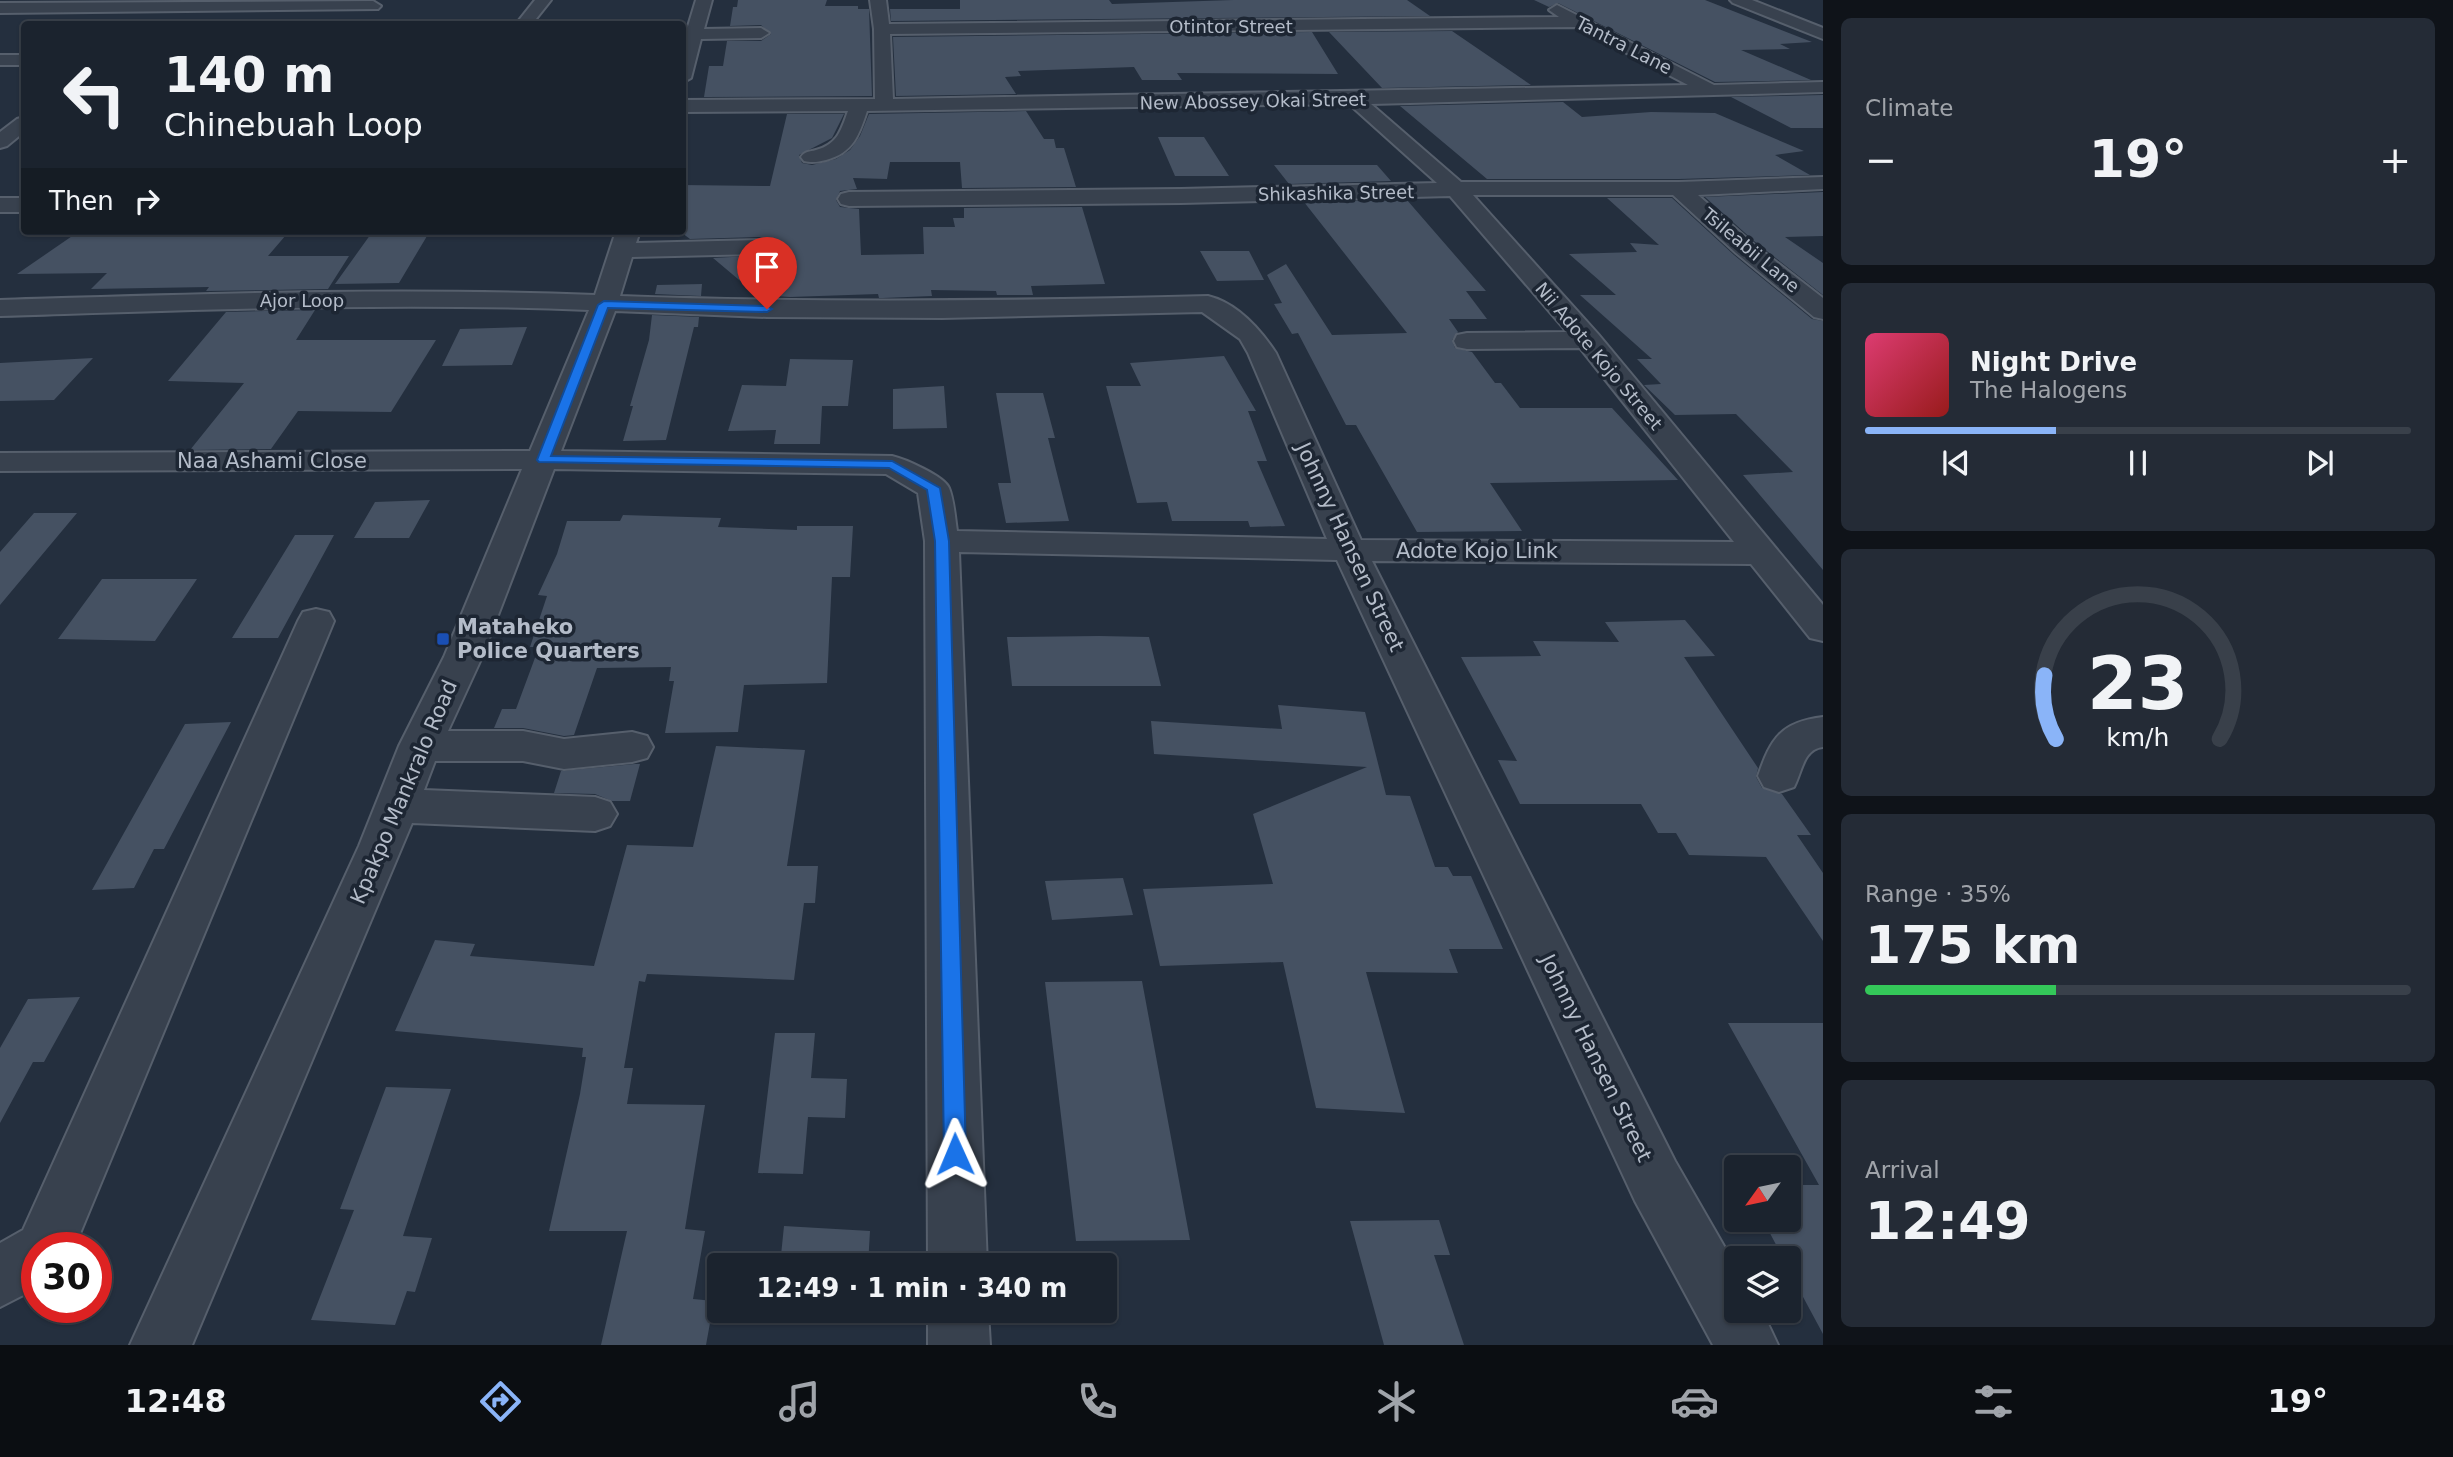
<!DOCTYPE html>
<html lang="en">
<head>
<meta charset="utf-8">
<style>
	:root { --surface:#1b232e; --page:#242b36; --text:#f1f3f6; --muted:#a0a4aa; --line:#39404a; --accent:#8ab4f8 }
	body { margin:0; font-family:"DejaVu Sans",sans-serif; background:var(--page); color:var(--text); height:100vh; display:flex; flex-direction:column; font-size:26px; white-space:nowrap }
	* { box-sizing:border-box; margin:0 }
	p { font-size:23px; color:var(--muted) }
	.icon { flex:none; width:38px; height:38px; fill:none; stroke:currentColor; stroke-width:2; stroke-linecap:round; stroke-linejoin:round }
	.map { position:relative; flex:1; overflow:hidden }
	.details { display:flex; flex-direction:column; gap:18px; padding:18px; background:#0f1319; width:630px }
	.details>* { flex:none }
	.banner { position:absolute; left:21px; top:21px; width:665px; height:214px; border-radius:7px; box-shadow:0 2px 5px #0004,0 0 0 2px var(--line); background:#1b232e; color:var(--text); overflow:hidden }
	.needle { width:46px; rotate:237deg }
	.fabs { position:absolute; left:1724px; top:1155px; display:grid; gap:14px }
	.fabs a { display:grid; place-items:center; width:77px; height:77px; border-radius:7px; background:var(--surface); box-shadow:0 2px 5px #0004,0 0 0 2px var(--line); font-size:35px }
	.speed { position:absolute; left:21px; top:1232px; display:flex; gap:14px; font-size:35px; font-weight:700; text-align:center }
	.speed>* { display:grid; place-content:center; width:91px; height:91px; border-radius:50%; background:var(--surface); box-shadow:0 2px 5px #0004,0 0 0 2px var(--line); line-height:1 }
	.speed .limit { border:10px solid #d22; background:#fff; color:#111 }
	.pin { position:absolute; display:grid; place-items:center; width:60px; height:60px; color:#fff; margin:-72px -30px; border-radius:50% 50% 50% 0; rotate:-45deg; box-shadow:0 0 7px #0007 }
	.pin .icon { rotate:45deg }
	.me { position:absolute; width:77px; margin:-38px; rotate:359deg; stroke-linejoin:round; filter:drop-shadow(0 0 5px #0008) }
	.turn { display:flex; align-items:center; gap:24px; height:147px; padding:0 28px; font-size:32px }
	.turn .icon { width:91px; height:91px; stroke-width:2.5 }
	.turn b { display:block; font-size:49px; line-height:60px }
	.then { display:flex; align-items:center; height:66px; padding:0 28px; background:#0003; gap:14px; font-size:26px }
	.big { font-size:52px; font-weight:600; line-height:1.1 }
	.details .card { flex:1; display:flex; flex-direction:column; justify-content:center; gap:10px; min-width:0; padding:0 24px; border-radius:10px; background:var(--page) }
	.details .dial { align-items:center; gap:0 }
	.dial svg { height:182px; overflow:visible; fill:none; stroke:var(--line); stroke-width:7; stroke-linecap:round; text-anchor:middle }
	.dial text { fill:var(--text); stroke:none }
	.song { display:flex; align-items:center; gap:21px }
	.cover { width:84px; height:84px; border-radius:10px; background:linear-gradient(135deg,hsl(340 70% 55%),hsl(0 70% 35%)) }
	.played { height:7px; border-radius:4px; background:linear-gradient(90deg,var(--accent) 35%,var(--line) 35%) }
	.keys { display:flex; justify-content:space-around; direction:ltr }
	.heat { display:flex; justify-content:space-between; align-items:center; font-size:38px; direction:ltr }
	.charge { height:10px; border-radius:5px; background:linear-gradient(90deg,#34c759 35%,var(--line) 0) }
	.trip { position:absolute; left:707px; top:1253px; width:410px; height:70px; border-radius:7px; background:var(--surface); box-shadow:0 2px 5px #0004,0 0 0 2px var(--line); font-weight:600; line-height:70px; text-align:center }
	.dock { display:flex; height:112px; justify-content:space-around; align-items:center; background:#0b0e12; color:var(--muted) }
	.dock .icon { width:49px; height:49px }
	.dock .active { color:var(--accent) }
	.dock b { font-size:32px; color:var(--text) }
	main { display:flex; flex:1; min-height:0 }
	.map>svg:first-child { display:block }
	.building { fill:#455162 }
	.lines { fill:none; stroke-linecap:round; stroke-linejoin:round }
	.minor-casing { stroke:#565f6c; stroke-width:4 }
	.minor { fill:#38414e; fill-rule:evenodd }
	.route { fill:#1a73e8; stroke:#114b97; stroke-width:2 }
	.transit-dot { fill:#1a4fb4; stroke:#1d2633; stroke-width:2.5 }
	.labels { text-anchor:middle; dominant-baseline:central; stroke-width:7; stroke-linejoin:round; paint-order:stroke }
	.far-street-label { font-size:18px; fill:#b4bcc9; stroke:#1d2633 }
	.street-label { font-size:21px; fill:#b4bcc9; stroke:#1d2633 }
	.poi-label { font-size:21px; font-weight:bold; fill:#b4bcc9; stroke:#1d2633; text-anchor:start }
</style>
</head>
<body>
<main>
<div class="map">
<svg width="1823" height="1345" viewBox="0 0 1823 1345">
	<rect width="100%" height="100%" fill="#242f3e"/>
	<path class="building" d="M738,0H827L825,6H858V9H869L872,96L704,97L709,66H723L727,41H761L771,34L761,25L730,26L733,7H737Z
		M960,0H1109L1112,4L1233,0H1407L1430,16L891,21L890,9H960Z
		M1534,0H1705L1812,42L1780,44L1790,49L1741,50L1811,80L1715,82L1558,3L1549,7Z
		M1452,31L1531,85L1382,88L1329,32Z
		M1312,32L1338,74L1177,73L1182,80H1142L1134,67L1018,71L1021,76L1005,77L1016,94L896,96L893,37Z
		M1823,95V128H1791L1731,97Z
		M1563,102L1582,117L1651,112L1715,113L1804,151L1775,155L1810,175L1679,179H1487L1400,106Z
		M1026,111L1044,139H1054L1056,148H1064L1076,187L962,188L960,162H890L887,179L853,178L857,189L840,191L836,200L840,207L859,209L861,255L924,254L923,227H955L953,218H964V208L1082,207L1105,284L1031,286L1033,295H997L996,291L931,290L932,296L883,298H879L878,294L790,297L757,295L713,258L768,255L774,247L769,240L759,237L690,239L682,233V185L770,186L787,114H844L832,138L799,155L802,163L812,165L836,159L850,150L860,136L869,114Z
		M1158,137H1204L1229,176H1175Z
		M1274,165H1377L1391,181L1289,184Z
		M1823,192V236L1785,237L1823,263V295L1754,241L1705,197Z
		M1607,198H1672L1734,255L1812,319L1823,321V570L1743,475L1793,472L1736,414L1675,415L1644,385L1661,384L1637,359H1652L1580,295H1616L1569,254L1637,252L1630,243L1659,245Z
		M1407,200L1486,291H1466L1487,319H1449L1458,332L1452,340L1455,348L1472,352L1495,383H1501L1520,408H1612L1678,480L1490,483L1522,531L1417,532L1356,425H1346L1298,333L1292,334L1274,304L1282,303L1267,275L1286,264L1332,335L1407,333L1304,202Z
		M373,231H430L399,283L335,284Z
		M78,232L138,234L134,237L286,235L268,256H349L328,289L206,291L209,287L91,289L107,273L17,274Z
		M1200,251H1249L1264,280L1217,281Z
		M702,284L701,296L655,294L657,285Z
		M315,310L296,340H436L391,412L298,411L271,449L190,450L244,383L168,381L226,312Z
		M652,315L699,317L698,327H694L666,440L623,441L633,406H630L649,340Z
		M527,327L512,365L442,366L460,329Z
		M1224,356L1256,411H1248L1267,461H1257L1285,526L1250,527L1248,521H1172L1167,502L1137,503L1106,386H1141L1130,363Z
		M93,358L54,400L0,401V363Z
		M790,359L853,360L848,406H822L820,444H774L776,430L728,431L742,385L786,386Z
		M944,386L947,428L893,429V389Z
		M996,393H1043L1055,438H1048L1069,521L1006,523L998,483H1011Z
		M430,500L409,538H354L375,502Z
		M34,513H77L0,605V552Z
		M623,515L721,518L718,527L797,530V526H853L850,577H832L827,683L744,685L738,732L665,733L674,681H669L671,667L597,668L574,735L564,736L523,728H494L502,709H516L539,647H530L547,596L538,595L557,554L567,521H620Z
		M295,535H334L278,638H232Z
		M102,579H197L155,641L58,639Z
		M1685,620L1715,656L1684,657L1758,768L1756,777L1762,788L1782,794L1811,835H1797L1823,873V941L1766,857L1689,855L1676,833H1658L1641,804H1520L1498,760L1517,761L1461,657L1541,656L1533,641L1619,642L1605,622Z
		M1099,636L1149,637L1161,686H1012L1007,637Z
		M1278,705L1365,712L1386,795L1410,796L1435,867H1448L1453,876H1471L1503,949H1449L1458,973L1366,972L1405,1113L1316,1108L1283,962L1160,966L1143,889L1273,884L1253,814L1367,767L1154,754L1151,721L1282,729Z
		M231,722L164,849H154L134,888L92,890L185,724Z
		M716,746L805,750L787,866H818L815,903H804L794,980L647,974L645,982L639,981L624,1068H633L627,1104L705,1105L685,1229L705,1231L693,1299L714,1301L706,1345H601L627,1231H549L580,1094L586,1057H582L583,1048L395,1031L435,940L475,944L470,956L594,966L627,845L693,847Z
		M635,764H640L630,801H612L595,794L554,793L561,771Z
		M1123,878L1133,915L1052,920L1045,881Z
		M1142,981L1190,1240L1076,1241L1045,982Z
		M80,997L44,1062H33L0,1123V1048L28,999Z
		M1728,1023H1823V1334L1788,1269V1258H1783L1763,1220H1788V1185H1819Z
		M775,1033H815L811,1078L847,1079L845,1118L808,1117L803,1174L758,1173Z
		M386,1087L451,1089L403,1236L432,1238L415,1292L407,1291L395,1325L311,1320L354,1210L340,1209Z
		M1439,1220L1450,1255H1434L1464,1345H1384L1350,1221Z
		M784,1226L870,1231L868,1265H780Z"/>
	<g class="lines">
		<g class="minor-casing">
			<path id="minor" d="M535,0H551L532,24H516Z
				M696,0H712L704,29L761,28L769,33L761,38L701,39L691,78L682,83V46Z
				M870,0H886L889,24L1559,17L1549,10L1557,5L1714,85L1823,82V92L1371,104L1461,182H1679L1823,177V189L1698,195L1752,243L1823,298V319L1814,317L1736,253L1673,195H1473L1598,334L1823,605V641L1810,638L1751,564L1372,561L1675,1161L1736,1267V1311H1762L1778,1345H1713L1635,1201L1337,560L959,552L987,1265H928L925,541L918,493L886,474L554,469L482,657L448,731H523L564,739L632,732L647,736L653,747L647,758L632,762L564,769L523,761H435L424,790L595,797L610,802L617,814L610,826L595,831L412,823L192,1345H130L359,846L399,746L444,657L522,469L0,471V453L530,451L589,310C393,302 196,310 0,316V300C198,294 396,287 595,295L616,231H640L636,243L759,240L767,242L771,247L767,252L759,254L632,257L620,296C816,303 1012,301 1208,296C1237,303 1260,329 1276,353L1361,540L1734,542L1580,348L1467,349L1457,347L1454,341L1457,335L1467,333L1567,332L1450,196L1181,203L849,206L841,204L838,199L841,194L849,192L1181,189L1437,183L1349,104L867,111C859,135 853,153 826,160C818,162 812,163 804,161L801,157C805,151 809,152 816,150C838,144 841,130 848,111L682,112V100L875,99L874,29ZM1577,27L1688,85L893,99L890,34ZM615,311L767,317L942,318L1202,312L1240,339L1248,353L1327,539L957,531C955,518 954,500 949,488C944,476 905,459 892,456L561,451Z
				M1730,0H1752L1823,28V39L1733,3Z
				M373,1L381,6L378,9L0,13V3Z
				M0,55H24V65H0Z
				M24,117V132L7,146L0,148V132L17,119Z
				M0,198H24V212H0Z
				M316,609L329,612L334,621L74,1248H37V1288L0,1307V1243L23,1230L298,621L303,612Z
				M1823,717V747C1803,749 1802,772 1794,787L1779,792L1764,787L1758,776C1771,738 1781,722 1823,717Z
				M928,1311H988L990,1345H928Z"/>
		</g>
		<use href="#minor" class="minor"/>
	</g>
	<path class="route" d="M604,301L767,306L772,309L767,312L608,308L551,456L892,461L940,488L949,541L966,1154L963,1162L955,1165L947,1162L944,1154L935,541L927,490L889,468L539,462L537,460L598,305Z"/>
	<rect class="transit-dot" x="436" y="632" width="14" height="14" rx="3.5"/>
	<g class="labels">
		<g class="far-street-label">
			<text x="1231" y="26">Otintor Street</text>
			<text transform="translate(1624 45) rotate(27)">Tantra Lane</text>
			<text transform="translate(1253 101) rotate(-1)">New Abossey Okai Street</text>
			<text transform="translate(1336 193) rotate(-1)">Shikashika Street</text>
			<text transform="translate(1751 250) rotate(40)">Tsileabii Lane</text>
			<text x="302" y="300">Ajor Loop</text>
			<text transform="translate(1599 356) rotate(50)">Nii Adote Kojo Street</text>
		</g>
		<g class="street-label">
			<text x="272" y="461">Naa Ashami Close</text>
			<text transform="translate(1350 547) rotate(65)">Johnny Hansen Street</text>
			<text x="1477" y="551">Adote Kojo Link</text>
			<text transform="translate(404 792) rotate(-67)">Kpakpo Mankralo Road</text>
			<text transform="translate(1596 1058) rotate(64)">Johnny Hansen Street</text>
		</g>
		<g class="poi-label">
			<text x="457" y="627">Mataheko<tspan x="457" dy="24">Police Quarters</tspan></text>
		</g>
	</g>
</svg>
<div class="fabs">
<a><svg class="needle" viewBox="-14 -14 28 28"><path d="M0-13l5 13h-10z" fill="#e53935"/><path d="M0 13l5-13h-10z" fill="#a0a4aa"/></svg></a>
<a><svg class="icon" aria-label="layers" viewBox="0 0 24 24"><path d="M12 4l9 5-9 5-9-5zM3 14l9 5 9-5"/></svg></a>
</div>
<div class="speed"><div class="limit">30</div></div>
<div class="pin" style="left:767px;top:309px;background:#d93025"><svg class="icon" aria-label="arrive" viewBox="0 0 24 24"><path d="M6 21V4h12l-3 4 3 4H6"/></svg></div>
<svg class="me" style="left:955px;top:1154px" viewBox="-20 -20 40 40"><path d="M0-17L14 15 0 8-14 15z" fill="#1a73e8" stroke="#fff" stroke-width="4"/></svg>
<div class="trip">12:49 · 1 min · 340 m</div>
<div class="banner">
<div class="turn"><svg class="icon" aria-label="left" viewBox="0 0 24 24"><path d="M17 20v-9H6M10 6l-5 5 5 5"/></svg><div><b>140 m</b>Chinebuah Loop</div></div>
<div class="then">Then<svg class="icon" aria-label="right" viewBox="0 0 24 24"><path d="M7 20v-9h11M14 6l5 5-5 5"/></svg></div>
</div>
</div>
<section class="details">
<div class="card"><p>Climate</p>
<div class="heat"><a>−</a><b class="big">19°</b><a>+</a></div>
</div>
<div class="card">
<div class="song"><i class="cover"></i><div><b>Night Drive</b><p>The Halogens</p></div></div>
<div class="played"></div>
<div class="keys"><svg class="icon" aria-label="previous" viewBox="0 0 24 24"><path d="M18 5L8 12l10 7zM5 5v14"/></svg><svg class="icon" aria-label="pause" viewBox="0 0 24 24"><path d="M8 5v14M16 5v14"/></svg><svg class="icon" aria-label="next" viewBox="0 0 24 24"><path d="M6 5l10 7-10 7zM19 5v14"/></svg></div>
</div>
<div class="card dial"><svg viewBox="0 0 100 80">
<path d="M14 69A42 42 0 1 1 86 69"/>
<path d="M14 69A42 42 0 0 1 9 41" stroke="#8ab4f8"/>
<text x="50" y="56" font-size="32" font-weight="700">23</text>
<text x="50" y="72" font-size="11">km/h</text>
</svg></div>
<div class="card"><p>Range · 35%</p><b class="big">175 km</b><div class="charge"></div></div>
<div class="card"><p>Arrival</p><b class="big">12:49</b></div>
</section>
</main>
<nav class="dock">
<b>12:48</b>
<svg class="icon active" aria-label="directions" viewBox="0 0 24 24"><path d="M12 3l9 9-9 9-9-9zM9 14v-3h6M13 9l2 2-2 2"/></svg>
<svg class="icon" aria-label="music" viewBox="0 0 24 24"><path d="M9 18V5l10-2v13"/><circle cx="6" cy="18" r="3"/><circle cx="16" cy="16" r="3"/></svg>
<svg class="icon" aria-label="phone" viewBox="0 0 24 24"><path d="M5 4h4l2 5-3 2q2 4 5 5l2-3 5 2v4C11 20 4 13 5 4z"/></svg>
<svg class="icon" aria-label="climate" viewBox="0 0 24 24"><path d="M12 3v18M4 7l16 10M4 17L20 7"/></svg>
<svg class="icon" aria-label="car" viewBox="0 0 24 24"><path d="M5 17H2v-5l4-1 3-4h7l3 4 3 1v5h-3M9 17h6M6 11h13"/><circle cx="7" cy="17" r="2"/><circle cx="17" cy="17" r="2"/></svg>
<svg class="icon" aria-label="filters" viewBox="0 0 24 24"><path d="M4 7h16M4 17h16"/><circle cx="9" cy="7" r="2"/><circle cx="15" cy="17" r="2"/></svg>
<b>19°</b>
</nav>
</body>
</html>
